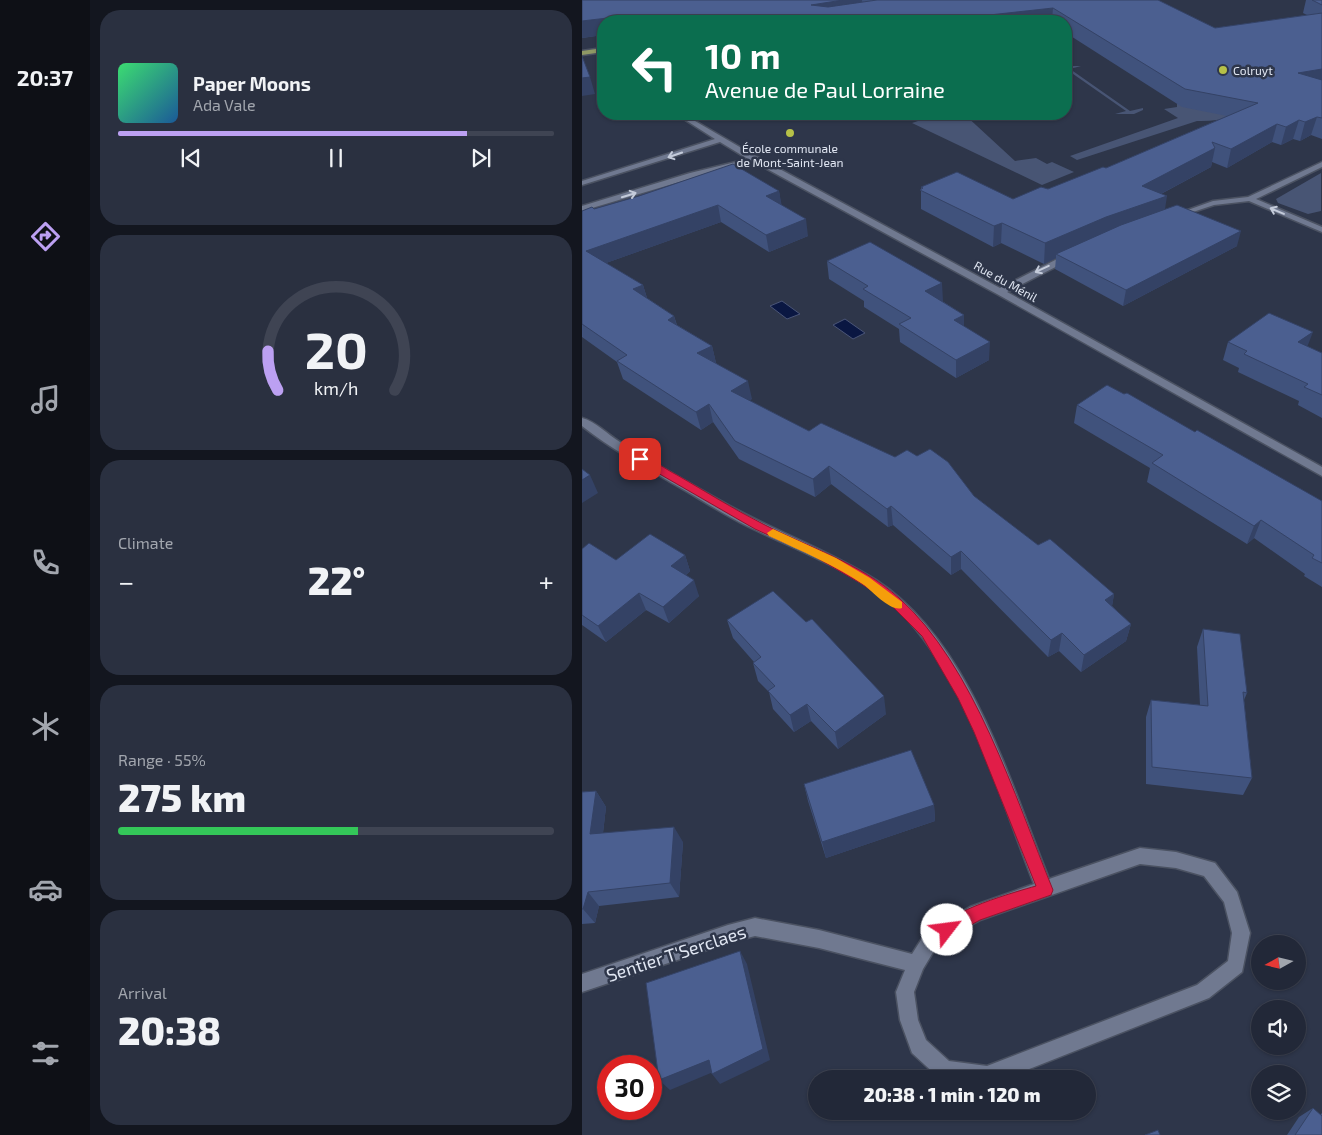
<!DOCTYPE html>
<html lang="en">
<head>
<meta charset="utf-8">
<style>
	:root { --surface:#222838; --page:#2a3040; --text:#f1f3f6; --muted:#a2a6ae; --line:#3f4453; --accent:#bca0f2 }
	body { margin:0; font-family:"Exo 2",sans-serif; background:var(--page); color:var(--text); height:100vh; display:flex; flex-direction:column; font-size:19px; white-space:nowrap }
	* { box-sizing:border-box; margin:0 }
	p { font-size:16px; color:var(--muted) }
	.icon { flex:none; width:28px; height:28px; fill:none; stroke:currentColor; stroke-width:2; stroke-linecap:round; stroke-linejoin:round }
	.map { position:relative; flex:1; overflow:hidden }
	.details { display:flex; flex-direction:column; gap:10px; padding:10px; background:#13161f; width:492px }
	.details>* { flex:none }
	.banner { position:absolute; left:15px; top:15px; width:475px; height:105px; border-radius:20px; box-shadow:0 1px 4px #0004,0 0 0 1px var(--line); background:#0b6e4f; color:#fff; overflow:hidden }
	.needle { width:32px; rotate:262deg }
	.controls { position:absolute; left:669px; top:935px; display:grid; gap:10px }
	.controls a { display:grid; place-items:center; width:55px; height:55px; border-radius:50%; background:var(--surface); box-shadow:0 1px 4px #0004,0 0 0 1px var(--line); font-size:25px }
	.speed { position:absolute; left:15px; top:1055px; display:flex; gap:10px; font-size:25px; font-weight:700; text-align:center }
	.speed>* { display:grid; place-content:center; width:65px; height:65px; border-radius:50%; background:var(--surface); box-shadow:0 1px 4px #0004,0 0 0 1px var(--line); line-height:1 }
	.speed .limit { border:8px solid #d22; background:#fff; color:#111 }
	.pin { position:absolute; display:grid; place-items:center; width:42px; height:42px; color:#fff; margin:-21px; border-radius:10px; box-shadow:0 2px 8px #0006 }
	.me { position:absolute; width:55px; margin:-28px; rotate:60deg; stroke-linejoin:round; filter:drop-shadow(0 0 4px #0008) }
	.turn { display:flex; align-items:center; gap:18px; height:105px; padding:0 25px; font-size:22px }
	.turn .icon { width:65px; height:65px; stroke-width:2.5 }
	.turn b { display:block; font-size:35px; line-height:42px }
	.big { font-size:38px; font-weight:800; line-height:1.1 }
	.details .tile { flex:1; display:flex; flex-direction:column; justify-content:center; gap:8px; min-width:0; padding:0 18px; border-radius:20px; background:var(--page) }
	.details .dial { align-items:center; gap:0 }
	.dial svg { height:130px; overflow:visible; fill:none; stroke:var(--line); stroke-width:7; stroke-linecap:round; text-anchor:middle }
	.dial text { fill:var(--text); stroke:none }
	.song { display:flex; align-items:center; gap:15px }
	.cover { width:60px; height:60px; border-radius:8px; background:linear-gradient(135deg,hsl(140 70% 55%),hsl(210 70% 35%)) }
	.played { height:5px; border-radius:2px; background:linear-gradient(90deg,var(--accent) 80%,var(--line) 80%) }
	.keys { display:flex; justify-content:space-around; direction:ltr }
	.heat { display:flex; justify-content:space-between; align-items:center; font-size:28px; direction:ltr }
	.charge { height:8px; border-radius:4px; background:linear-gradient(90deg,#34c759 55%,var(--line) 0) }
	.trip { position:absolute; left:226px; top:1070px; width:288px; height:50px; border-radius:25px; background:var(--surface); box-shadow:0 1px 4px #0004,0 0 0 1px var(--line); font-weight:800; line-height:50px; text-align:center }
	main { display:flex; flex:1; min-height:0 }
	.menu { display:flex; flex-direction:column; width:90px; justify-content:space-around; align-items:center; background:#0e1016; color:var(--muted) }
	.menu .icon { width:35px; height:35px }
	.menu .selected { color:var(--accent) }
	.menu b { font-size:22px; color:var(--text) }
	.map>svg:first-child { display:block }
	.green { fill:#485574 }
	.water { fill:#0a1742; stroke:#4a5577 }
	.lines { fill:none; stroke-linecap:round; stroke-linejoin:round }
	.minor-casing { stroke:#4b5262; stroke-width:3 }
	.major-casing { stroke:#4b5262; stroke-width:3 }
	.minor { fill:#707990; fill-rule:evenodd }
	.major { fill:#8f9965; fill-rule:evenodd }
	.wall { fill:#40527c }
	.shaded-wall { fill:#344265 }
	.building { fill:#4b5f90; stroke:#344265 }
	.oneway { stroke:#c4cbda }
	.route { fill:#e11d48; stroke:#92132f }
	.slow { fill:#f59e0b }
	.poi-dot { fill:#b6c148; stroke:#2e364a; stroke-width:2 }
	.labels { text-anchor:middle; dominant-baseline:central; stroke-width:5; stroke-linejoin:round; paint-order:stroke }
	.far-poi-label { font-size:12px; fill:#e0e6f2; stroke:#2e364a; text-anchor:start }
	.far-street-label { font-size:12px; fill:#e0e6f2; stroke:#2e364a }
	.near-street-label { font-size:18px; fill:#e0e6f2; stroke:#2e364a }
</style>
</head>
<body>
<main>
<nav class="menu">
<b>20:37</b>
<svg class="icon selected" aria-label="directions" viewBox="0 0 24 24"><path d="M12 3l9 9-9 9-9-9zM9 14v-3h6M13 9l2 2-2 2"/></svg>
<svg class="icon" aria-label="music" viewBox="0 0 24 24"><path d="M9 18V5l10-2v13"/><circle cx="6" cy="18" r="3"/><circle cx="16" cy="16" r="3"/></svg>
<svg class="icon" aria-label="phone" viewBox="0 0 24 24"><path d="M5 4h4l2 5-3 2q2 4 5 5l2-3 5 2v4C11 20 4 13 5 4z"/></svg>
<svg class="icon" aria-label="climate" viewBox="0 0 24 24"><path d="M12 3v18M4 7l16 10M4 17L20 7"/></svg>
<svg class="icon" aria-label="car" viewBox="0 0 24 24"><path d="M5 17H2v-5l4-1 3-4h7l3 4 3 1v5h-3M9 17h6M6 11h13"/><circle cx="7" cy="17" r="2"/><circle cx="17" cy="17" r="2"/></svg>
<svg class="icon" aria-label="filters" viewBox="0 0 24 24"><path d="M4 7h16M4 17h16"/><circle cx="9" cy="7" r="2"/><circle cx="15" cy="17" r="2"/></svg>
</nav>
<section class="details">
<div class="tile">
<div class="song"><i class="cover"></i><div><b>Paper Moons</b><p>Ada Vale</p></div></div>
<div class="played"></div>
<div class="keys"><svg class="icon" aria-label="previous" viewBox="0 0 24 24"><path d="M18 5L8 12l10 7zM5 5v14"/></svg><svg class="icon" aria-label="pause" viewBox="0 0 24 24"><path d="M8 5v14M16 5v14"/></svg><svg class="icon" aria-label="next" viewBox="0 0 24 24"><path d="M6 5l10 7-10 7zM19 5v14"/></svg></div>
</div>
<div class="tile dial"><svg viewBox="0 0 100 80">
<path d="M14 69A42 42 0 1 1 86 69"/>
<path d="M14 69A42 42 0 0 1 8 45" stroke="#bca0f2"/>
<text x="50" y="56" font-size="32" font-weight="700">20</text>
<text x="50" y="72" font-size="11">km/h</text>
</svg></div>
<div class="tile"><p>Climate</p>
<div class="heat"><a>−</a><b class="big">22°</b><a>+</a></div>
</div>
<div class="tile"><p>Range · 55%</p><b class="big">275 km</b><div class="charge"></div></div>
<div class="tile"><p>Arrival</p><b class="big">20:38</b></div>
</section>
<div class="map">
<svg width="740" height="1135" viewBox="0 0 740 1135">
	<rect width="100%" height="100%" fill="#2e364a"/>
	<path class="green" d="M484,66H499L488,69L548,111L561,108V110L552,114H533L544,111L484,69Z
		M739,79C702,95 655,123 615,121L495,160L488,156L596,118L582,109L595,107V104Z
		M357,114H382L433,161L454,158L465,164L470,162L492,172L460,185L330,123Z
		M739,173V211L726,214L696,203L694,199Z"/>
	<path class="water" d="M200,301L218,314L205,319L188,306Z
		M263,319L283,333L271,339L251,325Z"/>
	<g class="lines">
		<g class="minor-casing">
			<path id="minor" d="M94,114H101L168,153L418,288L485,254H491V258L425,292L740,467V476L415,294L172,162L114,177L0,211V206L108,173L166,159L138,142L0,185V181L133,139Z
				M740,162V167L674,199L740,227V232L667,201L632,205L593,218L589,216L631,201L666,197Z
				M0,418C13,421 26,435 38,442C71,463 105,482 139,501C189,530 245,549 294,580C388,641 427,780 467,879L558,848L594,852L633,863L655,892L668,933L660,972L627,998L422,1079H361L356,1077L330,1053L318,1020L314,992L323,970L237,948L173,936L146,943L0,992V974L146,925L173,918L237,930L330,954L344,932L388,907L452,884C419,800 387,687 325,619C283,574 220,553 165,526C139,513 115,497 90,483C59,465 28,448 0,426ZM558,864L594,868L622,876L642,902L650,933L646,961L615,985L405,1066L367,1061L344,1040L336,1020L332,992L341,969L356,944L398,920Z"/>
		</g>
		<g class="major-casing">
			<path id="major" d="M21,48V52L0,55V51Z"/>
		</g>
		<use href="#minor" class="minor"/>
		<use href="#major" class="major"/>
	</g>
	<path class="wall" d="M0,0H576L633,28L725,15L721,13L724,0H740V139L729,135L718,141L711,139L699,145L690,142L645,168L630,162L629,167L579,194L583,210L655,246L541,306L473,269L474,258L462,264L419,243L411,247L339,209V187L431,199L466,189L524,168L645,116L600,107L484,33V21H21V35L0,38Z
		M197,191L199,205L226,236L187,252L139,222L24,263L61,285L65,298L92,316L95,325L130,346L134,363L170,399L167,400L227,431L392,496L456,545L532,594L530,606L549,624L544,641L499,672L477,651L466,657L379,569L369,575L311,525L306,527L249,484L233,497L157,459L131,422L119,430L41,379L35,362L0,337V211Z
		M245,261L361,301H360L382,315V326L407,360L374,378L318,342L317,329L282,307V301L247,279Z
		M646,342L725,347L740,353V418L716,405L717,401L656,372L657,368L641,360Z
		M495,405L613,432L740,501V587L722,576L723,574L672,538L665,544L565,482L568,468L492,423Z
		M0,549L34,560L103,555L108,571L104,575L117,596L87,623L64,610L24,642L0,625Z
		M145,620L304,714L256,749L229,721L212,732L191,709L187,692L176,681L171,663L172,662L151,638Z
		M621,629L665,693L662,700L670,778L661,795L564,784V717L569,700L618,705L615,647Z
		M222,784L352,805L353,821L244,858L226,801Z
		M14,791L24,807L21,833L101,842L97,897L17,906L13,923L0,924V792Z
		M731,1108L738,1115L740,1113V1135H705L717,1117Z"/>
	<path class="shaded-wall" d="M261,0H280L281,13L229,5Z
		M471,8L470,21H353Z
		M51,15L53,21H21V35L0,38V21Z
		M740,69V85L716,73Z
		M8,77L13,94L0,96V78Z
		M735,117L729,135L718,141L723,122Z
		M717,120L711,139L699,145L704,127Z
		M695,124L690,142L645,168L649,149Z
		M633,148L629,167L556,206L560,186Z
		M197,191L200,207L184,196Z
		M585,196L582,216L474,254V258L462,264L463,243L524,217Z
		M136,205L139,222L10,268L4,251Z
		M224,219L226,236L187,252L184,235Z
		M420,223L419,243L411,247L412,226Z
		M659,231L655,246L541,306L544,290Z
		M360,283L361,301L344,309L343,291Z
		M61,285L66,302L51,289Z
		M382,315V333L372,320Z
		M92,316L97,334L86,320Z
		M731,332L724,350L716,342Z
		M408,342L407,360L374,378V360Z
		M130,346L134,363L115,353Z
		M166,381L170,399L153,409L149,391Z
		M127,404L131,422L119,430L114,412Z
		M247,466L249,484L233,497L231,479Z
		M8,475L16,493L0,503V480Z
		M309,506L311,525L306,527L305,509Z
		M679,520L672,538L665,544L672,526Z
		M379,551V569L369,575V557Z
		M103,555L108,571L95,582L89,566Z
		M112,580L117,596L87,623L81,607Z
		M57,593L64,610L24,642L16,626Z
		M532,594L529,612L523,600Z
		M549,624L544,641L499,672L502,655Z
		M480,633L477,651L466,657L469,640Z
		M302,696L304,714L256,749L253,732Z
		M225,704L229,721L212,732L208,715Z
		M14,791L24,807L19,849L8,834Z
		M352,805L353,821L244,858L240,842Z
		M92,827L101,842L97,897L88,883Z
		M6,892L17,906L13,923L1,909Z
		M158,951L165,964L188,1060L138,1084L130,1074Z
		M127,1060L136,1070L88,1090L77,1080Z"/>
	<path class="building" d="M0,0H261L229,5L246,7L295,0H576L633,28L740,13V69L716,73L740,80V118L735,117L723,122L717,120L704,127L695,124L649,149L630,142L633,148L560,186L585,196L524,217L463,243L420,223L412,226L338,190L341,188L339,187L375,172L431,199L459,187L466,189L521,167L524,168L676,103L603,89L471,8L353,21H55L51,15L0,21Z
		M730,0H740V5Z
		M0,56L8,77L0,78Z
		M151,164L197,191L184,196L224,219L184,235L136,205L4,251L61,285L51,289L92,316L86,320L130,346L115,353L166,381L149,391L227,431L239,423L313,457L325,450L335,456L348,449L366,462L392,496L456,545L468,539L532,594L523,600L549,624L502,655L480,633L469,640L379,551L369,557L309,506L305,509L247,466L231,479L153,441L127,404L114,412L35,361L45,355L0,324V211L10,207L12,209L57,196Z
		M595,205L659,231L544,290L474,254L539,225Z
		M288,242L360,283L343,291L382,315L372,320L408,342L374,360L317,324L329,318L281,289L286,286L245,261Z
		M687,313L731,332L716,342L740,353V395L722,387L726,384L662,354L665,351L646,342Z
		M525,385L542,394L545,393L613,432L615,430L740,501V563L730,558L732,555L679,520L672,526L570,463L581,455L495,405Z
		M0,469L8,475L0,480Z
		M68,534L103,555L89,566L112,580L81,607L57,593L16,626L0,615V549L7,543L34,560Z
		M191,591L224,622L230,619L302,696L253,732L225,704L208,715L186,691L193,686L171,663L179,657L145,620Z
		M621,629L658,634L665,693L661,692L670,778L570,767L569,700L626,706Z
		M329,750L352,805L240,842L222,784Z
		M14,791L8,834L92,827L88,883L6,892L1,909H0V792Z
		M158,951L181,1049L130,1074L127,1060L77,1080L64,983Z
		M731,1108L740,1116V1135H713Z
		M576,1130L578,1135H563Z"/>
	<defs><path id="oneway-shaft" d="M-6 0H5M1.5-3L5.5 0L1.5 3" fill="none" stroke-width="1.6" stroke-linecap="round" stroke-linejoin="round" transform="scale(1.25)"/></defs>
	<g class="oneway">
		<use href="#oneway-shaft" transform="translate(93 155) rotate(161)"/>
		<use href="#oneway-shaft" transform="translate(47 195) rotate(-17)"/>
		<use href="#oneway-shaft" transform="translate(695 211) rotate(-157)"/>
		<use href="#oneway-shaft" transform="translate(460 269) rotate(155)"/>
	</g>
	<path class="route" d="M58,456C71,459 83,469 95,475C123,491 151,509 181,524C226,547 278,563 317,598C392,665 433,797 471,890L469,895L398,920L365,938L359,936L357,930C365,911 433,892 454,886L392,732L376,698L340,636L307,603L280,584L230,555L173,529L55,461V457Z"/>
	<path class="slow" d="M191,529L254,558L288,578L320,602V608C309,612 291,592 282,585C253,565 219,551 187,536L185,533Z"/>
	<g class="poi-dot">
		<circle cx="641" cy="70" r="5"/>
		<circle cx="208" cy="133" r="5"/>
	</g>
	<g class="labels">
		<g class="far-poi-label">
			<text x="651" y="70">Colruyt</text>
			<text x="208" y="148" text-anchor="middle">École communale<tspan x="208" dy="14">de Mont-Saint-Jean</tspan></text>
		</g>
		<g class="far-street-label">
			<text transform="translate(424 281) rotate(29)">Rue du Ménil</text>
		</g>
		<g class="near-street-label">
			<text transform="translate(94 953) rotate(-18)">Sentier T'Serclaes</text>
		</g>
	</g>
</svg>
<div class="controls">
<a><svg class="needle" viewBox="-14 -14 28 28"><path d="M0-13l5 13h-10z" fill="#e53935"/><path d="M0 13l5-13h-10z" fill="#a2a6ae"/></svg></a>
<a><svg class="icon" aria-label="sound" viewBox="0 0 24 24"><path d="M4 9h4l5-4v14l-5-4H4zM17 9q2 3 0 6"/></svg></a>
<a><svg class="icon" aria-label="layers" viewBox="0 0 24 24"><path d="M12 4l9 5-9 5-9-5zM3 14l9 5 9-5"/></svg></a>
</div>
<div class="speed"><div class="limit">30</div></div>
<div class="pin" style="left:58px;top:459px;background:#d93025"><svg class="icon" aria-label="arrive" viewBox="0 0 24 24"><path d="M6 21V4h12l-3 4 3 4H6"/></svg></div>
<svg class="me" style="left:365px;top:930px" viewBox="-20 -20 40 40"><circle r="19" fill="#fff"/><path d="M0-13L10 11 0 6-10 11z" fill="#e11d48"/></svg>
<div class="trip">20:38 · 1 min · 120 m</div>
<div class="banner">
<div class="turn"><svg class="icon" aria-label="left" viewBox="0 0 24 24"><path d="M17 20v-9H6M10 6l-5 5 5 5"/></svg><div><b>10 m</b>Avenue de Paul Lorraine</div></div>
</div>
</div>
</main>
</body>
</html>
